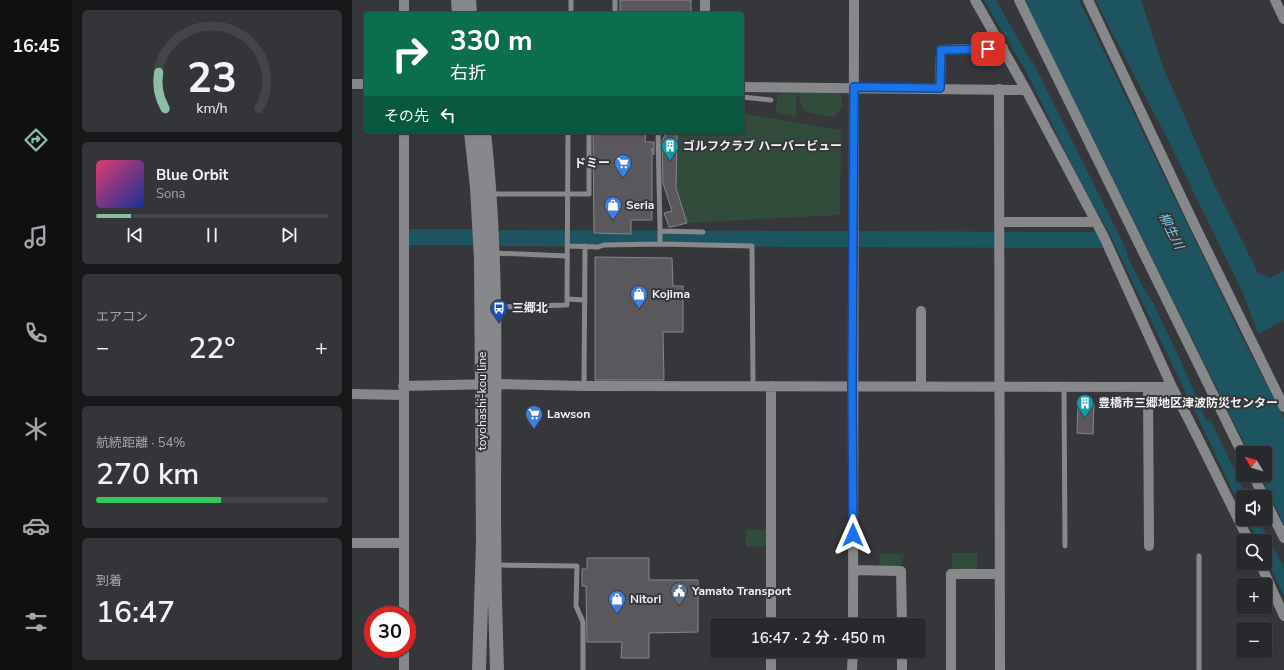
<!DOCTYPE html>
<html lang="ja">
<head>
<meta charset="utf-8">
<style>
	:root { --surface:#28292c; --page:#343538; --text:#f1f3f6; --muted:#a5a6a9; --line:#444548; --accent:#8abfa5 }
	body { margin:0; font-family:"Nunito Sans","Noto Sans JP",sans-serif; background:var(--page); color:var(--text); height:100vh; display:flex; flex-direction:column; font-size:15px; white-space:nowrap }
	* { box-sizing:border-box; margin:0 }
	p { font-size:13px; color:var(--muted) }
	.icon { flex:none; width:22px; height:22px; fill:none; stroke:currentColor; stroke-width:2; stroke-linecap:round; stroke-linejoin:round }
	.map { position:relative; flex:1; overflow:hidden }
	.sheet { display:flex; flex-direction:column; gap:10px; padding:10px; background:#161718; width:280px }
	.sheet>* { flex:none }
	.banner { position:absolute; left:12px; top:12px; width:380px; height:122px; border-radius:4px; box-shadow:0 1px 3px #0004,0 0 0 1px var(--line); background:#0b6e4f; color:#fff; overflow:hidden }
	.needle { width:26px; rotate:308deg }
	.controls { position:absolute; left:884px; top:446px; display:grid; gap:8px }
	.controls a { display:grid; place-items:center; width:36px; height:36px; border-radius:4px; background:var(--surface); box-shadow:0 1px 3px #0004,0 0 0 1px var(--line); font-size:20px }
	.speed { position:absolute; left:12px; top:606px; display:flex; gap:8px; font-size:20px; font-weight:700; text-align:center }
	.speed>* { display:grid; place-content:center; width:52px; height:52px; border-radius:50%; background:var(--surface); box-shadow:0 1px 3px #0004,0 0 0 1px var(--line); line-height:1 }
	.speed .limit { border:6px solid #d22; background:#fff; color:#111 }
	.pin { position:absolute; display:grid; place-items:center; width:34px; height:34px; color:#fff; margin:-17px; border-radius:8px; box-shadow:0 2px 6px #0006 }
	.me { position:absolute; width:44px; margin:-22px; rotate:0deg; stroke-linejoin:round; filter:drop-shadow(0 0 3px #0008) }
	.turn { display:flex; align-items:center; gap:14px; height:84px; padding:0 20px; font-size:18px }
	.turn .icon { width:52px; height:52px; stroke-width:2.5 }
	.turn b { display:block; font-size:28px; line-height:34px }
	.then { display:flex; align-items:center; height:38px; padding:0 20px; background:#0003; gap:8px; font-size:15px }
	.big { font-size:30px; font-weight:600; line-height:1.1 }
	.sheet .widget { flex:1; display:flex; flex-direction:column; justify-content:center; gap:6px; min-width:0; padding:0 14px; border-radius:6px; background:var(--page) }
	.sheet .dial { align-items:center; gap:0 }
	.dial svg { height:104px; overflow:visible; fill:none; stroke:var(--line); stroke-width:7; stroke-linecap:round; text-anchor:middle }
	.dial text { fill:var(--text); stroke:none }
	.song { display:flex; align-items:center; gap:12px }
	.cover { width:48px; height:48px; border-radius:6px; background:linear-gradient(135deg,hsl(340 70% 55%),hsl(230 70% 35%)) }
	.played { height:4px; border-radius:2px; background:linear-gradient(90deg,var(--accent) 15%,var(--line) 15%) }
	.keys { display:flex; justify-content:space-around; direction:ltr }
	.heat { display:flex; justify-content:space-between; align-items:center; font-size:22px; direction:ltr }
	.charge { height:6px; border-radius:3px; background:linear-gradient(90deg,#34c759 54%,var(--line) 0) }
	.trip { position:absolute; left:358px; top:618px; width:216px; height:40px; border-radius:4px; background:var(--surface); box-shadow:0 1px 3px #0004,0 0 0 1px var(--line); font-weight:600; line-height:40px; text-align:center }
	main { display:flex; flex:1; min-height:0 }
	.tab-bar { display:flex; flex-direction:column; width:72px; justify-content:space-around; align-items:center; background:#101012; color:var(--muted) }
	.tab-bar .icon { width:28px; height:28px }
	.tab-bar .current { color:var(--accent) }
	.tab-bar b { font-size:18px; color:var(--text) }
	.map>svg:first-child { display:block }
	.green { fill:#314c3a }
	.water { fill:#1c5561 }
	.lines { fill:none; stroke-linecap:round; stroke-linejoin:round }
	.river { stroke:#1c5561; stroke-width:16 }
	.building { fill:#5a585c; stroke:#87868a }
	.lane { stroke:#86888c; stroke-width:5 }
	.street { stroke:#86888c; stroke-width:10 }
	.secondary { stroke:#86888c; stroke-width:14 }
	.route-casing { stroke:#114b97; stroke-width:10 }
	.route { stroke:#1a73e8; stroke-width:7 }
	.labels { text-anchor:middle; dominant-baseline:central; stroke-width:4; stroke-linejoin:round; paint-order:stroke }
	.poi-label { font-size:12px; font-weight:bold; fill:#f1f2f4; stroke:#36373b; text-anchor:start }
	.street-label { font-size:12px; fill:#f1f2f4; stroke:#36373b }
	.water-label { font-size:13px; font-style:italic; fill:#76d0e6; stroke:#36373b }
</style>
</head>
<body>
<main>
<nav class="tab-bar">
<b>16:45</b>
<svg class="icon current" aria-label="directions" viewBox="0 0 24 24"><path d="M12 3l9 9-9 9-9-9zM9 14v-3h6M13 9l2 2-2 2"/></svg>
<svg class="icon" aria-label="music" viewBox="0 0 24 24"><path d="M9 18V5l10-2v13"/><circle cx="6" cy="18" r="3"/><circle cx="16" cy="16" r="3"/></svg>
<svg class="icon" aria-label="phone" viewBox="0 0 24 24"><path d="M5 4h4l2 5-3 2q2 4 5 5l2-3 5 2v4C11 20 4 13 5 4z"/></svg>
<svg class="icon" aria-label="climate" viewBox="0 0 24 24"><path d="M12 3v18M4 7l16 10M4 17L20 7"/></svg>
<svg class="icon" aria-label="car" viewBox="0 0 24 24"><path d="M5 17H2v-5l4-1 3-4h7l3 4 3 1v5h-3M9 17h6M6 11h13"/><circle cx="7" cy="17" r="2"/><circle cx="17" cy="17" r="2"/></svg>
<svg class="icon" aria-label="filters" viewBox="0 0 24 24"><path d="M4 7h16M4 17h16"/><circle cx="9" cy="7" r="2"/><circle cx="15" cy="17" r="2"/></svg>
</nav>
<section class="sheet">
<div class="widget dial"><svg viewBox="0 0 100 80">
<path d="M14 69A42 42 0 1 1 86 69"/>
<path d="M14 69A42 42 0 0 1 9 41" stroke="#8abfa5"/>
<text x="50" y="56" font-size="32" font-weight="700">23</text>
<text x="50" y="72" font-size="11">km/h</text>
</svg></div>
<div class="widget">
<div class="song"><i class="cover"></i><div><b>Blue Orbit</b><p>Sona</p></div></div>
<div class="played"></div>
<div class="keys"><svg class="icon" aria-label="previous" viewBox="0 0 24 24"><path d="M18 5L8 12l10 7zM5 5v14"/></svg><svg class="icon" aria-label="pause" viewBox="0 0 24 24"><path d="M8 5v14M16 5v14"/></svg><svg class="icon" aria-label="next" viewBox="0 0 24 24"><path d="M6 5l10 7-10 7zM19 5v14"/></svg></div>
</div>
<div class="widget"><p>エアコン</p>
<div class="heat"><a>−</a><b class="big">22°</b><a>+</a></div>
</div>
<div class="widget"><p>航続距離 · 54%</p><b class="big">270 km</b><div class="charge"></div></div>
<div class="widget"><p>到着</p><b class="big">16:47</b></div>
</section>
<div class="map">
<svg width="932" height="670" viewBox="0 0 932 670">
	<rect width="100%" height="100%" fill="#36373b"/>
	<path class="green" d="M488,91C492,102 491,110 481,117L459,113L451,110L446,94L447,92Z
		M445,93L444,117L424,113L425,94Z
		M390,113L489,130L488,215L335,223L324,188L325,136L326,132H390Z
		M394,530H415V546L394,547Z
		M600,553H625V570H603L600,568Z
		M528,554H552V558H550V563L547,567L527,566Z"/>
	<path class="water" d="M632,0H644L678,60L681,62L775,251L776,258L793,291L800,301L827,357L854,420L859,421L882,469L894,497H891V512L757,233L726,178L675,73Z
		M672,0H727L890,337L932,418V525L908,475H913V453H897Z
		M744,0H789L811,67L862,184L906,273L918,278L932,271V320L906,334L890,291L818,144L753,19Z
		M895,519H904L910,527L921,550H923L932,568V595L913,557V541H905Z"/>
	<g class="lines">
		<path class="river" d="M55,237H118
			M151,238L749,240"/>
	</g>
	<path class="building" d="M268,0H339V14H268Z
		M241,132H294L293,142H302V155L300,148V220H279V234L242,233Z
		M314,132H325L324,188L335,223L319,227H317L312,213L320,211L311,183L310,142Z
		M243,257L320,258L321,286H331V332H311L312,380H243Z
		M726,404H742L741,434L725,433Z
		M235,558H297V580H346V632L297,633V658H269L270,642H235L234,586H230V569H235Z"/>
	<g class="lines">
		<path class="lane" d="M219,0V14
			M263,14V0
			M390,97L419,100
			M306,132L308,231L351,232
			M139,194H237V132
			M308,231V244
			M215,246L246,247L252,245L308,244L400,246L401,386
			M142,253L215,256
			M215,299L233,300
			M143,307L215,305L216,132
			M232,386L233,246
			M712,387L713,546
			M847,556V670
			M143,565L225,566L224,606L231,622V670"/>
		<path class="street" d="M52,0V14
			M623,0L674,90L752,237L820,387L847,440L897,541
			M667,0L891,455
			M736,0L843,226L932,407
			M923,0L932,19
			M353,14V0
			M0,84H14
			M390,87L674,90
			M588,88L589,50L651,48
			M647,89L648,670
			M647,222H744
			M51,386L143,384L232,386L820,387
			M569,386V311
			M796,387L797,546
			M0,394L52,395
			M796,395L823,394
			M901,475L912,497
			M913,500L932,538
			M0,543H52
			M908,563L932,616
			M501,570L549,571L550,625
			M52,615V132
			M419,625V386
			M501,625L502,0
			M550,651V670
			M52,670V649
			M419,670V651
			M500,670L501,651
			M599,670V574H648"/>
		<path class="secondary" d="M106,0L107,14
			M117,0L118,14
			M119,132L125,187L129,260L131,541L127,670
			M132,132C146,259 142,386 142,513C142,565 143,618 145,670"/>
	</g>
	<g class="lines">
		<g class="route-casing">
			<path id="route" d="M501,535L500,386L502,87L588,88L589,50L636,49"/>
		</g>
		<use href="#route" class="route"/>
	</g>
	<defs>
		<g id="building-pin" transform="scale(0.9)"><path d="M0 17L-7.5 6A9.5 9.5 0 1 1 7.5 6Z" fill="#0f9aa8" stroke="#36373b"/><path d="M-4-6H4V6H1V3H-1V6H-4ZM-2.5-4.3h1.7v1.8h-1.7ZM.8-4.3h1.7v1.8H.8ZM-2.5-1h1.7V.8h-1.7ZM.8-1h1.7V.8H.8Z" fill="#fff"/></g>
		<g id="supermarket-pin" transform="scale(0.9)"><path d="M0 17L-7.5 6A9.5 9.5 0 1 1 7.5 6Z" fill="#3f7fe0" stroke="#36373b"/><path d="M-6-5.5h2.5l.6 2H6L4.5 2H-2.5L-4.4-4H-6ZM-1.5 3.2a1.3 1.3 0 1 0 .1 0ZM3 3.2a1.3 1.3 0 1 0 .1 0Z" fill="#fff"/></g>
		<g id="shop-pin" transform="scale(0.9)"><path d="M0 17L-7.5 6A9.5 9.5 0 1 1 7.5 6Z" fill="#3f7fe0" stroke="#36373b"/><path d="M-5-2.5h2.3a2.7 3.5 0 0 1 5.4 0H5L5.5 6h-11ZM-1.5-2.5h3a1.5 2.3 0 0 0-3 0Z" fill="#fff"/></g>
		<g id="bus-pin" transform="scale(0.9)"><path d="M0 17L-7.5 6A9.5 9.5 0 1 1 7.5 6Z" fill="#1a4fb4" stroke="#36373b"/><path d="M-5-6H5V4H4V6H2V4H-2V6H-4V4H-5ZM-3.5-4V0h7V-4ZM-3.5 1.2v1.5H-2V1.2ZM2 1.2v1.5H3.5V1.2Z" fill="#fff"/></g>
		<g id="civic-pin" transform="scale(0.9)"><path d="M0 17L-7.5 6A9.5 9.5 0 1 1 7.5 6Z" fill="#5c6f8a" stroke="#36373b"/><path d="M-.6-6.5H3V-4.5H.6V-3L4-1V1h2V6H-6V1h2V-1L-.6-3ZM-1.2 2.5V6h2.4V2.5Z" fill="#fff"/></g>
	</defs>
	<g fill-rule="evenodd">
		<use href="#building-pin" x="318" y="146"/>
		<use href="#supermarket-pin" x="271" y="163"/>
		<use href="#shop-pin" x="261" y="205"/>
		<use href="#shop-pin" x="287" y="294"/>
		<use href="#bus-pin" x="147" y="308"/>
		<use href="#building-pin" x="733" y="403"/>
		<use href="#supermarket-pin" x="182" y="414"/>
		<use href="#civic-pin" x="327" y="591"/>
		<use href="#shop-pin" x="265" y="599"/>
	</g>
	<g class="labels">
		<g class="poi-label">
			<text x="331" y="146">ゴルフクラブ ハーバービュー</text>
			<text x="258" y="163" text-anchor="end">ドミー</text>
			<text x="274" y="205">Seria</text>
			<text x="300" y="294">Kojima</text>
			<text x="160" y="308">三郷北</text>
			<text x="746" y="403">豊橋市三郷地区津波防災センター</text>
			<text x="195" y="414">Lawson</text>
			<text x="340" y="591">Yamato Transport</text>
			<text x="278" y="599">Nitori</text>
		</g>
		<g class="street-label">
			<text transform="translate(130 401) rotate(-90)">toyohashi-kou line</text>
		</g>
		<g class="water-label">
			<text transform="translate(819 231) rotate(64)">柳生川</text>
		</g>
	</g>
</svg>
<div class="controls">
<a><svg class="needle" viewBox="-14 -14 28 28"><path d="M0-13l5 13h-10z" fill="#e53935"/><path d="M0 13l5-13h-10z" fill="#a5a6a9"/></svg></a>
<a><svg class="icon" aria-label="sound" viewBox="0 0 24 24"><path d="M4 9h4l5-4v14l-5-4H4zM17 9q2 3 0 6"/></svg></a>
<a><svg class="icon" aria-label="search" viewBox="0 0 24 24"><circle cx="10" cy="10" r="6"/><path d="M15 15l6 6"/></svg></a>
<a>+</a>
<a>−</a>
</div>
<div class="speed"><div class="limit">30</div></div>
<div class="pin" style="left:636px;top:49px;background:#d93025"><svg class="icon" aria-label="arrive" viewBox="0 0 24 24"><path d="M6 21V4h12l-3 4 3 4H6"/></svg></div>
<svg class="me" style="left:501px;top:535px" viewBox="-20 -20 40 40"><path d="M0-17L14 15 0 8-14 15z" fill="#1a73e8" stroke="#fff" stroke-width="4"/></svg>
<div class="trip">16:47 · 2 分 · 450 m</div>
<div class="banner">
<div class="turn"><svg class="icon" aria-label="right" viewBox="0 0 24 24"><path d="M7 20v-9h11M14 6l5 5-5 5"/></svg><div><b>330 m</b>右折</div></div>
<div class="then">その先<svg class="icon" aria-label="left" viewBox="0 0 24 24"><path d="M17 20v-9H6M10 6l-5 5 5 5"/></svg></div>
</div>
</div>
</main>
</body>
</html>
